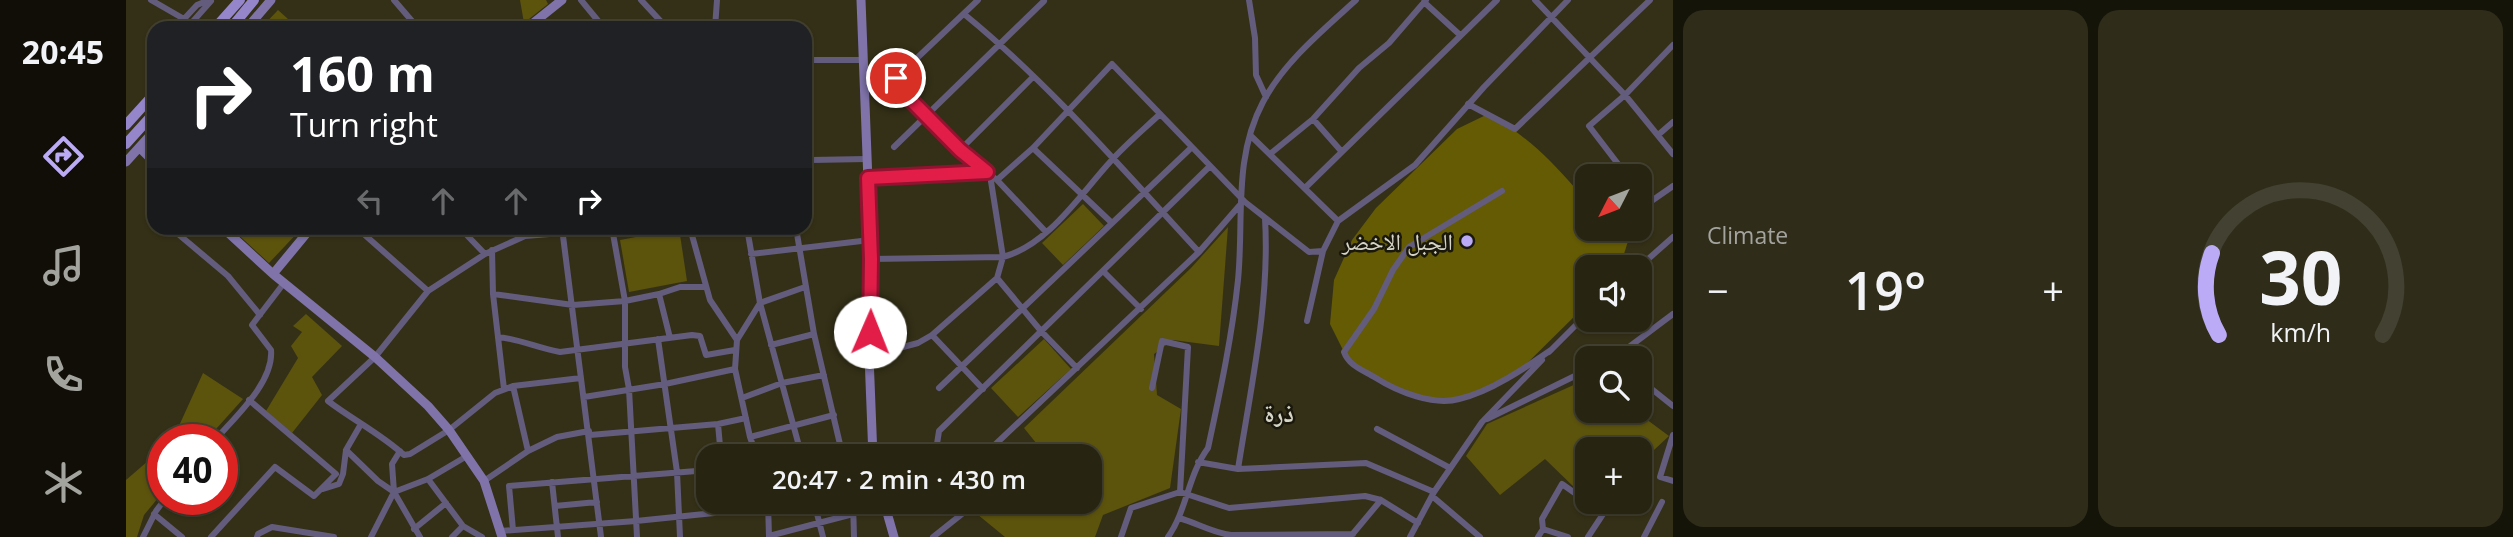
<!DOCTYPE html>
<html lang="en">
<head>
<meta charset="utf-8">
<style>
	:root { --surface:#272411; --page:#2f2c1a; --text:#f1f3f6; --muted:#a4a49f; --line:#434131; --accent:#bbaaf6 }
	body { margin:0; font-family:"Open Sans","Noto Naskh Arabic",sans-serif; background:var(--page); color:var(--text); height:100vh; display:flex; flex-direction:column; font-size:26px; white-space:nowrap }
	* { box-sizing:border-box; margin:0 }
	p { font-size:23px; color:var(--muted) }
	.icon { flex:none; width:38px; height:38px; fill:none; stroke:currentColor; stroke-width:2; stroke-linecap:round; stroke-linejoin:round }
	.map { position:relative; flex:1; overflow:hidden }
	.sheet { display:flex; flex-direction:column; gap:10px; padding:10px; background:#151409; width:840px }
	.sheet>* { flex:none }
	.top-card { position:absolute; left:21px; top:21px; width:665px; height:214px; border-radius:21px; box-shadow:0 2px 5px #0004,0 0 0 2px var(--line); background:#202124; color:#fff; overflow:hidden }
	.needle { width:46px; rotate:228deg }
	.tools { position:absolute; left:1449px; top:164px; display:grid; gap:14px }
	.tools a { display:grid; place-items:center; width:77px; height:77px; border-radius:14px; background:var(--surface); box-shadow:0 2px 5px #0004,0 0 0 2px var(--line); font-size:35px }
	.speed { position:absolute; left:21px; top:424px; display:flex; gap:14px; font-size:35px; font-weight:700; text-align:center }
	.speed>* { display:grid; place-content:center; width:91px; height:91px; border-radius:50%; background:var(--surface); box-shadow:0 2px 5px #0004,0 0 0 2px var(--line); line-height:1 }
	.speed .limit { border:10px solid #d22; background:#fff; color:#111 }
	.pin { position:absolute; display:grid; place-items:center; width:60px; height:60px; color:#fff; margin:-30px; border:4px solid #fff; border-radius:50%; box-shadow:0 2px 7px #0007 }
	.me { position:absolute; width:77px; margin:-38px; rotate:1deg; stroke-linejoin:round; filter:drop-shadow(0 0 5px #0008) }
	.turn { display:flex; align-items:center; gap:24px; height:147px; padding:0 28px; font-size:32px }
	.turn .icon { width:91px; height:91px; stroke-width:2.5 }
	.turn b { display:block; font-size:49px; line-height:60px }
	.lanes { display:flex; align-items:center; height:66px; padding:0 28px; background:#0003; justify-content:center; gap:35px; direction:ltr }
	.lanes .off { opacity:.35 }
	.big { font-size:52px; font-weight:600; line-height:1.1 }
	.sheet .tile { flex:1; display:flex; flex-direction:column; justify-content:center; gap:10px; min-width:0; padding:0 24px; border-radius:21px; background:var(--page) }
	.sheet .dial { align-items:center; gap:0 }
	.dial svg { height:182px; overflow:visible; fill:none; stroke:var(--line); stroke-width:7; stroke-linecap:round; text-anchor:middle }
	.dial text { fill:var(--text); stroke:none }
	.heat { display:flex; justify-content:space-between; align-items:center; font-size:38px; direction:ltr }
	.sheet .tiles { flex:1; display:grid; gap:10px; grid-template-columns:repeat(2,1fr) }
	.trip { position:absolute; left:570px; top:444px; width:406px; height:70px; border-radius:21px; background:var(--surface); box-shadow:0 2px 5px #0004,0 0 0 2px var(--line); font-weight:600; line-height:70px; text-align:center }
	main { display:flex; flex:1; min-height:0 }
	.tab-bar { display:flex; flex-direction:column; width:126px; justify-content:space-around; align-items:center; background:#100e07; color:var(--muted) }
	.tab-bar .icon { width:49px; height:49px }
	.tab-bar .on { color:var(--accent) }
	.tab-bar b { font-size:32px; color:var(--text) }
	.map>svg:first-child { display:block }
	.green { fill:#5c530d }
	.forest { fill:#655b04 }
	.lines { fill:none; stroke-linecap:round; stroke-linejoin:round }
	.street { stroke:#635c7d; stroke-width:6 }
	.secondary { stroke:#7f73a9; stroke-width:9 }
	.primary { stroke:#9585ca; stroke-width:10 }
	.route-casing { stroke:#92132f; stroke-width:18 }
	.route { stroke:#e11d48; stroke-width:12 }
	.poi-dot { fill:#bbaaf6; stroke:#1a180d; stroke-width:2.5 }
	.labels { text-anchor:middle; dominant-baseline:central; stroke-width:5; stroke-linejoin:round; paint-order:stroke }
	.poi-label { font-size:23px; fill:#d5d4c5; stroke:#1a180d; text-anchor:end }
	.neighbourhood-label { font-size:24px; font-weight:bold; fill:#d5d4c5; stroke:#1a180d }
</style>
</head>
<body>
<main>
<nav class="tab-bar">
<b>20:45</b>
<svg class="icon on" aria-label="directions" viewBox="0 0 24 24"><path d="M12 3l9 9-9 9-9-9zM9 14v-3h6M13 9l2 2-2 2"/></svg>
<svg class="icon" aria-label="music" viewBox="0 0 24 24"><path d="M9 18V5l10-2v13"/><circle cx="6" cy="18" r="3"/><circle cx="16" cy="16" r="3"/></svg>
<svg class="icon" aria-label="phone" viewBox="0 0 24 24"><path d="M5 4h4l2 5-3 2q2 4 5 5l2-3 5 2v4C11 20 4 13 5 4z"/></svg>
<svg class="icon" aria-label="climate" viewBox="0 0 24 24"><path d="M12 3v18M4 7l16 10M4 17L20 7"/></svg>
</nav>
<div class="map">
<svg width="1547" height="537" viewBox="0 0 1547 537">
	<rect width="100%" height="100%" fill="#343017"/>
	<path class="green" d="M394,0H420L422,4L398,23Z
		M152,10L172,28H135Z
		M957,204L978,226L937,265L916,243Z
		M1102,227L1093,346L1047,340L1028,354L1031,395L1055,409L1044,488L977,515L969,537H879L851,514L862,502H964V457H908L915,449L898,428L1065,268Z
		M105,228H176L143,263Z
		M511,228H553L561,281L503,292L494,240L510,237Z
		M180,314L216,346L186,377L196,395L166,433L140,411L172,358L165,346L176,332L167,326Z
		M918,339L945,369L892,417L865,388Z
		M77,373L117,399L81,439H47Z
		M1461,379V411H1514V406L1516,416L1543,436L1514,463V450H1461V481L1450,489L1419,459L1374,495L1340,456L1361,424Z
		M37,448V492L18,515L11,537H0V480Z"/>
	<path class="forest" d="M1362,114C1397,133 1423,158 1449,188L1461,181V229H1506L1497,257L1490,268H1461V304L1388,376L1333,399L1308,400L1263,387L1232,367L1218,352L1204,324L1208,280L1226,240L1250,208L1331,129Z"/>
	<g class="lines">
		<path class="street" d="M25,0L58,19L71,5L83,0
			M268,0L292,28
			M455,0L478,28
			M515,0L541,28
			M852,0L770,78L769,84L834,150L871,180L920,232
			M1123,0L1129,38L1130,75L1140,97
			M1409,0L1499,95L1547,154
			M1298,2L1334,35
			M838,14C924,84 998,171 1073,252
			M61,28L85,1
			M589,28L591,0
			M679,60H738
			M679,96L685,160L741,159
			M1342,104L1389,129L1524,0
			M1187,119L1216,152
			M1124,135L1212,221
			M1532,135L1547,122
			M768,147L918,1
			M907,148L986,223
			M834,150L907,77
			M1144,154L1187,119L1233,68L1263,43L1300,0
			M1502,177L1463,126L1499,95L1547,45
			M742,179L861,172
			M871,180L907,148L986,64L1119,202L1183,252L1197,251
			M1179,188L1371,0
			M1376,191L1283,247L1267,270L1248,309L1218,352C1223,366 1237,370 1250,378C1272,392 1308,406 1333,399C1364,392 1399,368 1425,350
			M1514,192L1523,203
			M1514,209L1547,186
			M45,228L102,276L134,315
			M231,228L302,291
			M334,228L359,254
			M436,228L475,537
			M486,228L499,301V367L503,389L511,537
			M564,228L584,300L611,340
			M621,228L634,303L676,457
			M670,228L688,334L717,457
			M436,233L399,236L359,254L302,291L249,357L202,401C227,420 255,434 278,455L284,454L323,430L369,393L387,386L455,378
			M366,250L367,294L378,389
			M625,254L744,240
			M745,259L877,257C922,245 953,196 984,162C999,145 1017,130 1034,114
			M1512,268L1547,237
			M977,271L1015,309
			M871,278L915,331L951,368
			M367,294L447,305L499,301L533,294L544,338
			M533,294L554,287H580
			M1181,321L1197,251L1212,221L1289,165L1358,87L1442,0
			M806,335L857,389
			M372,337C393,339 412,348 434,352L566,335L574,336L580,355L609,350
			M532,339L551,472L554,537
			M645,345L688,334
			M1423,352L1461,314
			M743,356L792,343L806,335L871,278L877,257L864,175
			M1487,359L1547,314
			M1514,375L1522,386L1547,406
			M387,386L402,451
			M813,388L1066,147
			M1026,388L1036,341L1062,347L1054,492
			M458,397L539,384L609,369
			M616,398L656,383L698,375
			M1361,419L1461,370
			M592,424L595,457
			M1251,429L1324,468
			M464,435L592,424L620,418
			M1547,435L1534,477L1547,481
			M624,437L708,415
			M90,439C109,417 148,382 145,350L126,325L158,283
			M220,450L252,481L268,492L266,464L274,451
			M716,450L746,448
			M631,457L624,437L609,369L611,340L634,303L679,287
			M809,457L813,431L1084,166
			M856,457L1073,252L1113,206
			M1072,462L1112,469L1240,463L1308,492
			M1112,469C1125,386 1144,302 1139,218
			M302,479L337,526L356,537
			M358,481L402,451L431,437L463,431
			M426,482L432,537
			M197,489L213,484L217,474L220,450L235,424
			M268,492L294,537
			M1306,496L1354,537
			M642,502L643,537
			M688,502L697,537
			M727,502L728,537
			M429,506L471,502
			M28,514L56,537
			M1053,518C1071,523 1087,533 1105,535L1227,534
			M288,529L320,503
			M1417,529L1442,537
			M387,530L383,486L583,470
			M374,531L510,521L598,512V502
			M643,536L727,514
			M1225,536L1255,500
			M17,537L30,511L39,499
			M85,537L149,467L188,496L210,474L123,400
			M131,537L132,534L146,527L208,537
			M245,537L268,492L302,479L341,456
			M326,537L337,526
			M807,537L851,502
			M995,537L1005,508L1054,492L1103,508L1239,496L1255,500L1292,523
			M1042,537C1061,510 1062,475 1082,448C1094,392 1106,337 1112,280C1118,220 1107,158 1137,102C1158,62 1197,30 1230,0
			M1284,537L1308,492L1356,422L1416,360
			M1412,537L1417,529L1416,519L1436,484L1453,496H1457L1461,491
			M1462,537L1485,502
			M1518,537L1536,502"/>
		<path class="secondary" d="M735,0L745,259L743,356L747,457
			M121,28L145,0
			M401,28L436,0
			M14,148L28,162
			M0,162L28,131
			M97,228L147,274L249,357L302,406L323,430L358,481L376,537
			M147,274L185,228
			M758,502L768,537"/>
		<path class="primary" d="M89,28L114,0
			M105,28L128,0
			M0,125L28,94
			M0,144L28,113"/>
	</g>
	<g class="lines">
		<g class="route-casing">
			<path id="route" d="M744,332L745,259L742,178L861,172L834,150L769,84L770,78"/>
		</g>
		<use href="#route" class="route"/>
	</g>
	<circle class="poi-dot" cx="1341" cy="241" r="7"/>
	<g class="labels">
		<g class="poi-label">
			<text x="1327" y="241">الجبل الاخضر</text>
		</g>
		<g class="neighbourhood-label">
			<text x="1153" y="412">ذرة</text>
		</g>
	</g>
</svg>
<div class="tools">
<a><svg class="needle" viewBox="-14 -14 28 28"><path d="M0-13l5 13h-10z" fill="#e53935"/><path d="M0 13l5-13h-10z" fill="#a4a49f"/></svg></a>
<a><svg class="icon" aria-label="sound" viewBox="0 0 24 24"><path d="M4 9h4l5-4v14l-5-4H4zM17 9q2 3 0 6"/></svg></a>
<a><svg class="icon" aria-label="search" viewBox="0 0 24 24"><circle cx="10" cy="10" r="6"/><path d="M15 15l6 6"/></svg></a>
<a>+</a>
</div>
<div class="speed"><div class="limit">40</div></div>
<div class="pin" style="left:770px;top:78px;background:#d93025"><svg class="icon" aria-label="arrive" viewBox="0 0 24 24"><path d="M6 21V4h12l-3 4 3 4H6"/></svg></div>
<svg class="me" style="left:744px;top:332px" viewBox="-20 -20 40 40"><circle r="19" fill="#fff"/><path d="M0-13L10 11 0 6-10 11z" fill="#e11d48"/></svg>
<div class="trip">20:47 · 2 min · 430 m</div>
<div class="top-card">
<div class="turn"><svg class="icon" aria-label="right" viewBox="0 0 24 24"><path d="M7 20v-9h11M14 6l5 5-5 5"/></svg><div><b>160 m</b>Turn right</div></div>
<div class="lanes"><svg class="icon off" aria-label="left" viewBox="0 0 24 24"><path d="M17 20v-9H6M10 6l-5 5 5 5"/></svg><svg class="icon off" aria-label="ahead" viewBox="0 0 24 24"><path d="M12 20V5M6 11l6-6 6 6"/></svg><svg class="icon off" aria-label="ahead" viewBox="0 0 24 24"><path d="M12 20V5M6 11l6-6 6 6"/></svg><svg class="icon" aria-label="right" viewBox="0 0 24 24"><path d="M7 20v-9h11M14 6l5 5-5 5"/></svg></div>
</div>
</div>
<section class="sheet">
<div class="tiles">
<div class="tile"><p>Climate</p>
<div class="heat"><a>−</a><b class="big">19°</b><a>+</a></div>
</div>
<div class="tile dial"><svg viewBox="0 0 100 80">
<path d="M14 69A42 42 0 1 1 86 69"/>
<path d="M14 69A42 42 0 0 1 11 33" stroke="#bbaaf6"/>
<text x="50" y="56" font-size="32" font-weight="700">30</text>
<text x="50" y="72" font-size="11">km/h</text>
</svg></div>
</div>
</section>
</main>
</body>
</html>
